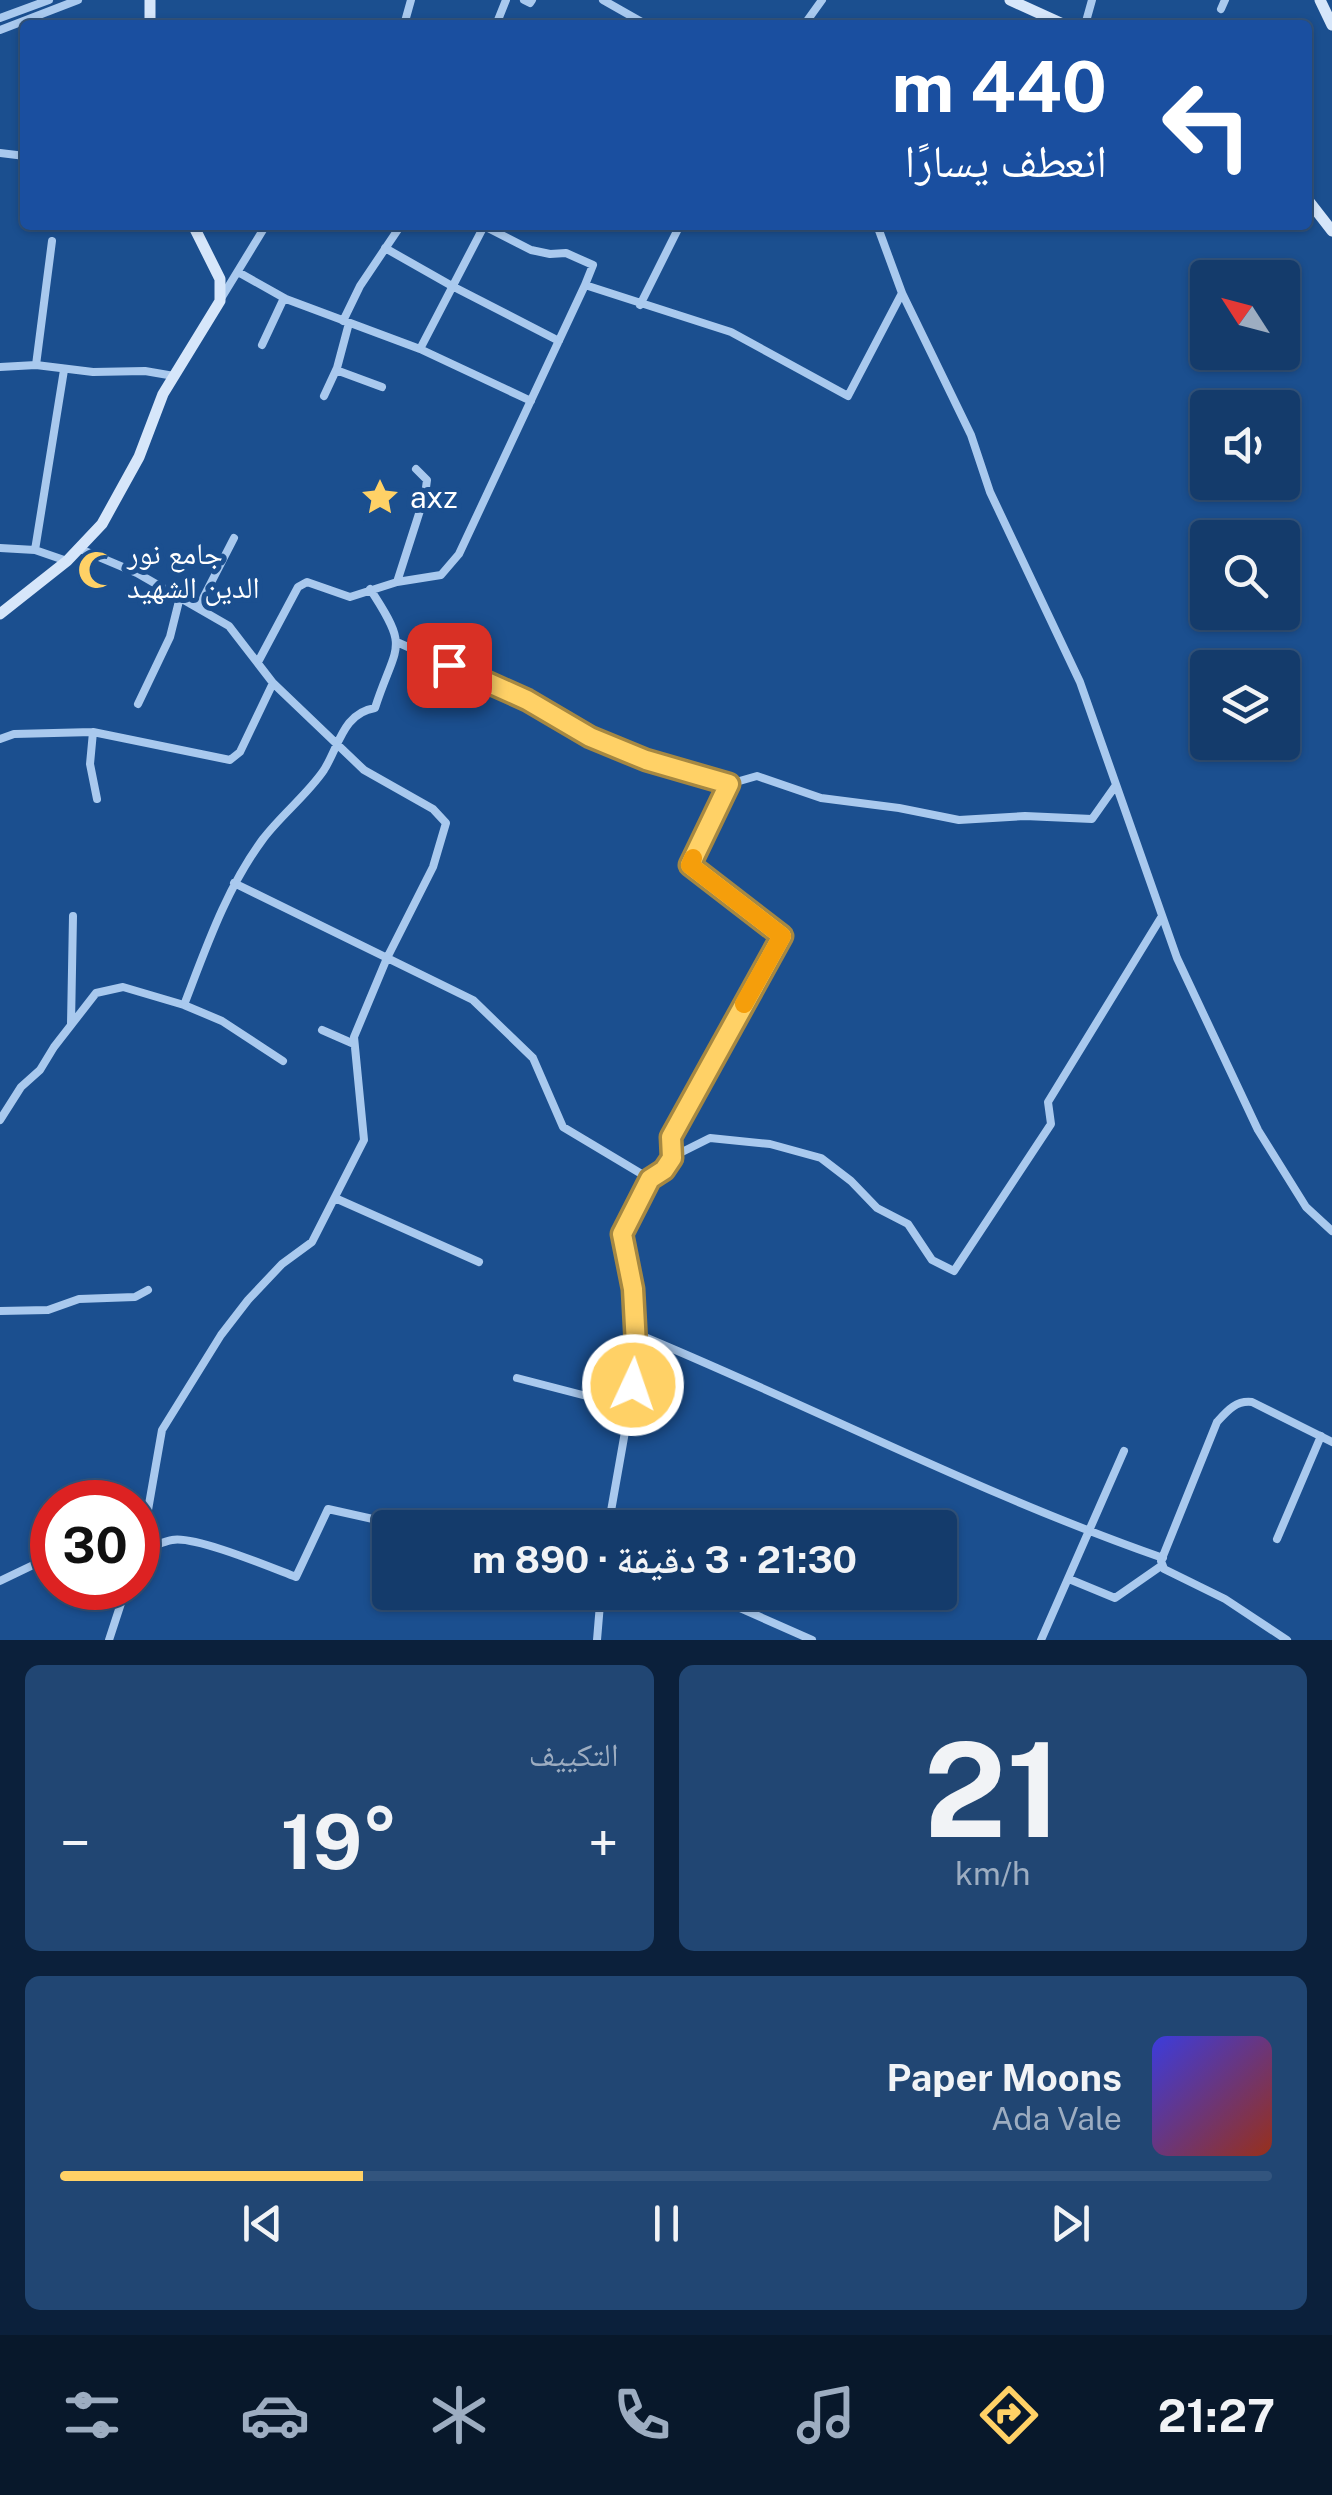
<!DOCTYPE html>
<html lang="ar">
<head>
<meta charset="utf-8">
<style>
	:root { --surface:#143b6b; --page:#214673; --text:#f1f3f6; --muted:#9dadc1; --line:#33557e; --accent:#ffd166 }
	body { margin:0; font-family:"Public Sans","Noto Naskh Arabic",sans-serif; background:var(--page); color:var(--text); direction:rtl; height:100vh; display:flex; flex-direction:column; font-size:38px; white-space:nowrap }
	* { box-sizing:border-box; margin:0 }
	p { font-size:32px; color:var(--muted) }
	.icon { flex:none; width:55px; height:55px; fill:none; stroke:currentColor; stroke-width:2; stroke-linecap:round; stroke-linejoin:round }
	.map { position:relative; height:1640px; overflow:hidden; direction:ltr }
	.sheet { display:flex; flex-direction:column; gap:25px; padding:25px; background:#0b203b; flex:1 }
	.sheet>* { flex:none }
	.top-card { position:absolute; left:20px; top:20px; width:1292px; height:210px; border-radius:10px; box-shadow:0 2px 8px #0004,0 0 0 2px var(--line); direction:rtl; background:#1a4fa0; color:#fff; overflow:hidden }
	.needle { width:65px; rotate:306deg }
	.buttons { position:absolute; left:1190px; top:260px; display:grid; gap:20px }
	.buttons a { display:grid; place-items:center; width:110px; height:110px; border-radius:10px; background:var(--surface); box-shadow:0 2px 8px #0004,0 0 0 2px var(--line); font-size:50px }
	.speed { position:absolute; left:30px; top:1480px; display:flex; gap:20px; font-size:50px; font-weight:700; text-align:center }
	.speed>* { display:grid; place-content:center; width:130px; height:130px; border-radius:50%; background:var(--surface); box-shadow:0 2px 8px #0004,0 0 0 2px var(--line); line-height:1 }
	.speed .limit { border:15px solid #d22; background:#fff; color:#111 }
	.pin { position:absolute; display:grid; place-items:center; width:85px; height:85px; color:#fff; margin:-42px; border-radius:20px; box-shadow:0 5px 15px #0006 }
	.me { position:absolute; width:110px; margin:-55px; rotate:3deg; stroke-linejoin:round; filter:drop-shadow(0 0 8px #0008) }
	.turn { display:flex; align-items:center; gap:35px; height:210px; padding:0 40px; font-size:45px }
	.turn .icon { width:130px; height:130px; stroke-width:2.5 }
	.turn b { display:block; font-size:70px; line-height:85px }
	.big { font-size:75px; font-weight:700; line-height:1.1 }
	.sheet .card { flex:1; display:flex; flex-direction:column; justify-content:center; gap:15px; min-width:0; padding:0 35px; border-radius:15px; background:var(--page) }
	.sheet .dial { align-items:center; gap:0 }
	.dial b { font-size:130px; line-height:1 }
	.song { display:flex; align-items:center; gap:30px }
	.cover { width:120px; height:120px; border-radius:15px; background:linear-gradient(135deg,hsl(240 70% 55%),hsl(10 70% 35%)) }
	.played { height:10px; border-radius:5px; background:linear-gradient(90deg,var(--accent) 25%,var(--line) 25%) }
	.keys { display:flex; justify-content:space-around; direction:ltr }
	.heat { display:flex; justify-content:space-between; align-items:center; font-size:55px; direction:ltr }
	.sheet .tiles { flex:1; display:grid; gap:25px; grid-template-columns:1fr 1fr }
	.card:last-child { grid-column:span 2 }
	.trip { position:absolute; left:372px; top:1510px; width:585px; height:100px; border-radius:10px; background:var(--surface); box-shadow:0 2px 8px #0004,0 0 0 2px var(--line); font-weight:700; line-height:100px; text-align:center; direction:rtl }
	.menu { display:flex; height:160px; justify-content:space-around; align-items:center; background:#08182b; color:var(--muted) }
	.menu .icon { width:70px; height:70px }
	.menu .on { color:var(--accent) }
	.menu b { font-size:45px; color:var(--text) }
	.map>svg:first-child { display:block }
	.lines { fill:none; stroke-linecap:round; stroke-linejoin:round }
	.street { stroke:#a9c9ee; stroke-width:8 }
	.secondary { stroke:#d6e6fa; stroke-width:11 }
	.route-casing { stroke:#a68842; stroke-width:25 }
	.route { stroke:#ffd166; stroke-width:18 }
	.slow { stroke:#f59e0b; stroke-width:18 }
	.labels { text-anchor:middle; dominant-baseline:central; stroke-width:10; stroke-linejoin:round; paint-order:stroke }
	.poi-label { font-size:30px; fill:#fff; stroke:#1b4f8f; text-anchor:start }
</style>
</head>
<body>
<div class="map">
<svg width="1332" height="1640" viewBox="0 0 1332 1640">
	<rect width="100%" height="100%" fill="#1b4f8f"/>
	<g class="lines">
		<path class="street" d="M524,0L530,3L532,0
			M603,0L647,25
			M1221,9L1225,0
			M0,18L49,0
			M404,25L411,0
			M496,25L506,0
			M804,25L822,0
			M1085,25L1092,0
			M0,30L78,0
			M0,153L25,156
			M877,225L902,293L971,435L990,492L1080,682L1177,958L1258,1130L1306,1207L1332,1231
			M385,248L452,286L559,341
			M238,272L286,299L420,349L531,401
			M222,297L266,225
			M640,305L680,225
			M343,321L360,286L401,225
			M262,345L284,298
			M420,349L484,226L531,250L550,254L566,253L593,265L585,285
			M36,365L52,241
			M0,367L36,365L93,372L145,371L174,376
			M336,370L382,387
			M324,396L337,368L349,323
			M0,548L35,550L67,561
			M80,549L137,573L229,626L273,683L364,770L433,809L446,823L433,867L387,958L354,1037L364,1140L312,1242L282,1264L248,1300L221,1335L162,1430L148,1510L145,1546L138,1553
			M35,550L64,370
			M397,582L425,495L427,480L416,469
			M198,608L234,538
			M399,643L527,700L590,737L646,760L729,784L757,776L821,798L899,808L959,820L1025,816L1092,819L1116,785
			M258,662L298,587L307,582L350,597L397,582L441,575L459,554L585,285L731,332L848,396L902,293
			M138,704L170,637L180,597
			M93,732L90,764L97,799
			M0,739L14,734L93,732L230,760L240,752L273,683
			M234,883L473,1000L533,1058L563,1127L650,1179L622,1234L633,1289L637,1364L608,1528
			M184,1005L222,1021L283,1061
			M71,1024L73,916
			M322,1030L354,1044
			M0,1120L21,1087L40,1070L54,1047L96,993L123,987L184,1005C206,948 226,889 263,839C281,815 307,795 324,770C339,746 343,713 375,708C396,643 411,651 370,589
			M672,1157L710,1138L770,1144L821,1158L851,1181L877,1208L908,1224L932,1260L954,1271L1051,1124L1048,1102L1162,916
			M650,1179C669,1167 672,1159 671,1137L782,936L690,865L729,784
			M335,1198L479,1262
			M0,1311L48,1310L79,1299L135,1297L148,1290
			M635,1333C812,1406 982,1495 1163,1558
			M517,1378L629,1407
			M1277,1539L1321,1436
			M141,1549C154,1548 160,1542 172,1540C194,1535 272,1568 296,1577L328,1509L413,1528
			M1069,1579L1115,1598L1161,1566
			M0,1581L52,1556
			M704,1592L812,1640
			M109,1640L126,1588
			M597,1640L601,1592
			M1041,1640L1124,1451
			M1287,1640L1225,1599L1164,1569L1161,1561L1217,1422C1227,1411 1236,1400 1252,1402L1332,1442"/>
		<path class="secondary" d="M150,0V25
			M1010,0L1065,25
			M1320,0L1332,25
			M1308,200L1332,231
			M0,614L67,561L102,524L139,457L163,394L220,301V279L193,225"/>
	</g>
	<g class="lines">
		<g class="route-casing">
			<path id="route" d="M449,665L527,700L590,737L646,760L729,784L690,865L782,936L671,1137L672,1158L664,1170L650,1179L622,1234L633,1289L637,1364L633,1385"/>
		</g>
		<use href="#route" class="route"/>
		<path class="slow" d="M693,858L690,865L782,936L744,1004"/>
	</g>
	<defs>
		<g id="sight-bare" transform="scale(3)"><path d="M0-6L1.8-2.2L6-1.7L2.9 1.2L3.7 5.4L0 3.3L-3.7 5.4L-2.9 1.2L-6-1.7L-1.8-2.2Z" fill="#ffd166" stroke="#1b4f8f" stroke-width="2.5" paint-order="stroke"/></g>
		<g id="mosque-bare" transform="scale(3)"><path d="M3.5-4.9A6 6 0 1 0 3.5 4.9A5 5 0 1 1 3.5-4.9Z" fill="#ffd166" stroke="#1b4f8f" stroke-width="2.5" paint-order="stroke"/></g>
	</defs>
	<g fill-rule="evenodd">
		<use href="#sight-bare" x="380" y="497"/>
		<use href="#mosque-bare" x="97" y="570"/>
	</g>
	<g class="labels">
		<g class="poi-label">
			<text x="410" y="497">axz</text>
			<text x="127" y="553">جامع نور<tspan x="127" dy="34">الدين الشهيد</tspan></text>
		</g>
	</g>
</svg>
<div class="buttons">
<a><svg class="needle" viewBox="-14 -14 28 28"><path d="M0-13l5 13h-10z" fill="#e53935"/><path d="M0 13l5-13h-10z" fill="#9dadc1"/></svg></a>
<a><svg class="icon" aria-label="sound" viewBox="0 0 24 24"><path d="M4 9h4l5-4v14l-5-4H4zM17 9q2 3 0 6"/></svg></a>
<a><svg class="icon" aria-label="search" viewBox="0 0 24 24"><circle cx="10" cy="10" r="6"/><path d="M15 15l6 6"/></svg></a>
<a><svg class="icon" aria-label="layers" viewBox="0 0 24 24"><path d="M12 4l9 5-9 5-9-5zM3 14l9 5 9-5"/></svg></a>
</div>
<div class="speed"><div class="limit">30</div></div>
<div class="pin" style="left:449px;top:665px;background:#d93025"><svg class="icon" aria-label="arrive" viewBox="0 0 24 24"><path d="M6 21V4h12l-3 4 3 4H6"/></svg></div>
<svg class="me" style="left:633px;top:1385px" viewBox="-20 -20 40 40"><circle r="17" fill="#ffd166" stroke="#fff" stroke-width="3"/><path d="M0-11L8 9 0 5-8 9z" fill="#fff"/></svg>
<div class="trip">21:30 · 3 دقيقة · 890 m</div>
<div class="top-card">
<div class="turn"><svg class="icon" aria-label="left" viewBox="0 0 24 24"><path d="M17 20v-9H6M10 6l-5 5 5 5"/></svg><div><b>440 m</b>انعطف يسارًا</div></div>
</div>
</div>
<section class="sheet">
<div class="tiles">
<div class="card dial"><b>21</b><p>km/h</p></div>
<div class="card"><p>التكييف</p>
<div class="heat"><a>−</a><b class="big">19°</b><a>+</a></div>
</div>
<div class="card">
<div class="song"><i class="cover"></i><div><b>Paper Moons</b><p>Ada Vale</p></div></div>
<div class="played"></div>
<div class="keys"><svg class="icon" aria-label="previous" viewBox="0 0 24 24"><path d="M18 5L8 12l10 7zM5 5v14"/></svg><svg class="icon" aria-label="pause" viewBox="0 0 24 24"><path d="M8 5v14M16 5v14"/></svg><svg class="icon" aria-label="next" viewBox="0 0 24 24"><path d="M6 5l10 7-10 7zM19 5v14"/></svg></div>
</div>
</div>
</section>
<nav class="menu">
<b>21:27</b>
<svg class="icon on" aria-label="directions" viewBox="0 0 24 24"><path d="M12 3l9 9-9 9-9-9zM9 14v-3h6M13 9l2 2-2 2"/></svg>
<svg class="icon" aria-label="music" viewBox="0 0 24 24"><path d="M9 18V5l10-2v13"/><circle cx="6" cy="18" r="3"/><circle cx="16" cy="16" r="3"/></svg>
<svg class="icon" aria-label="phone" viewBox="0 0 24 24"><path d="M5 4h4l2 5-3 2q2 4 5 5l2-3 5 2v4C11 20 4 13 5 4z"/></svg>
<svg class="icon" aria-label="climate" viewBox="0 0 24 24"><path d="M12 3v18M4 7l16 10M4 17L20 7"/></svg>
<svg class="icon" aria-label="car" viewBox="0 0 24 24"><path d="M5 17H2v-5l4-1 3-4h7l3 4 3 1v5h-3M9 17h6M6 11h13"/><circle cx="7" cy="17" r="2"/><circle cx="17" cy="17" r="2"/></svg>
<svg class="icon" aria-label="filters" viewBox="0 0 24 24"><path d="M4 7h16M4 17h16"/><circle cx="9" cy="7" r="2"/><circle cx="15" cy="17" r="2"/></svg>
</nav>
</body>
</html>
